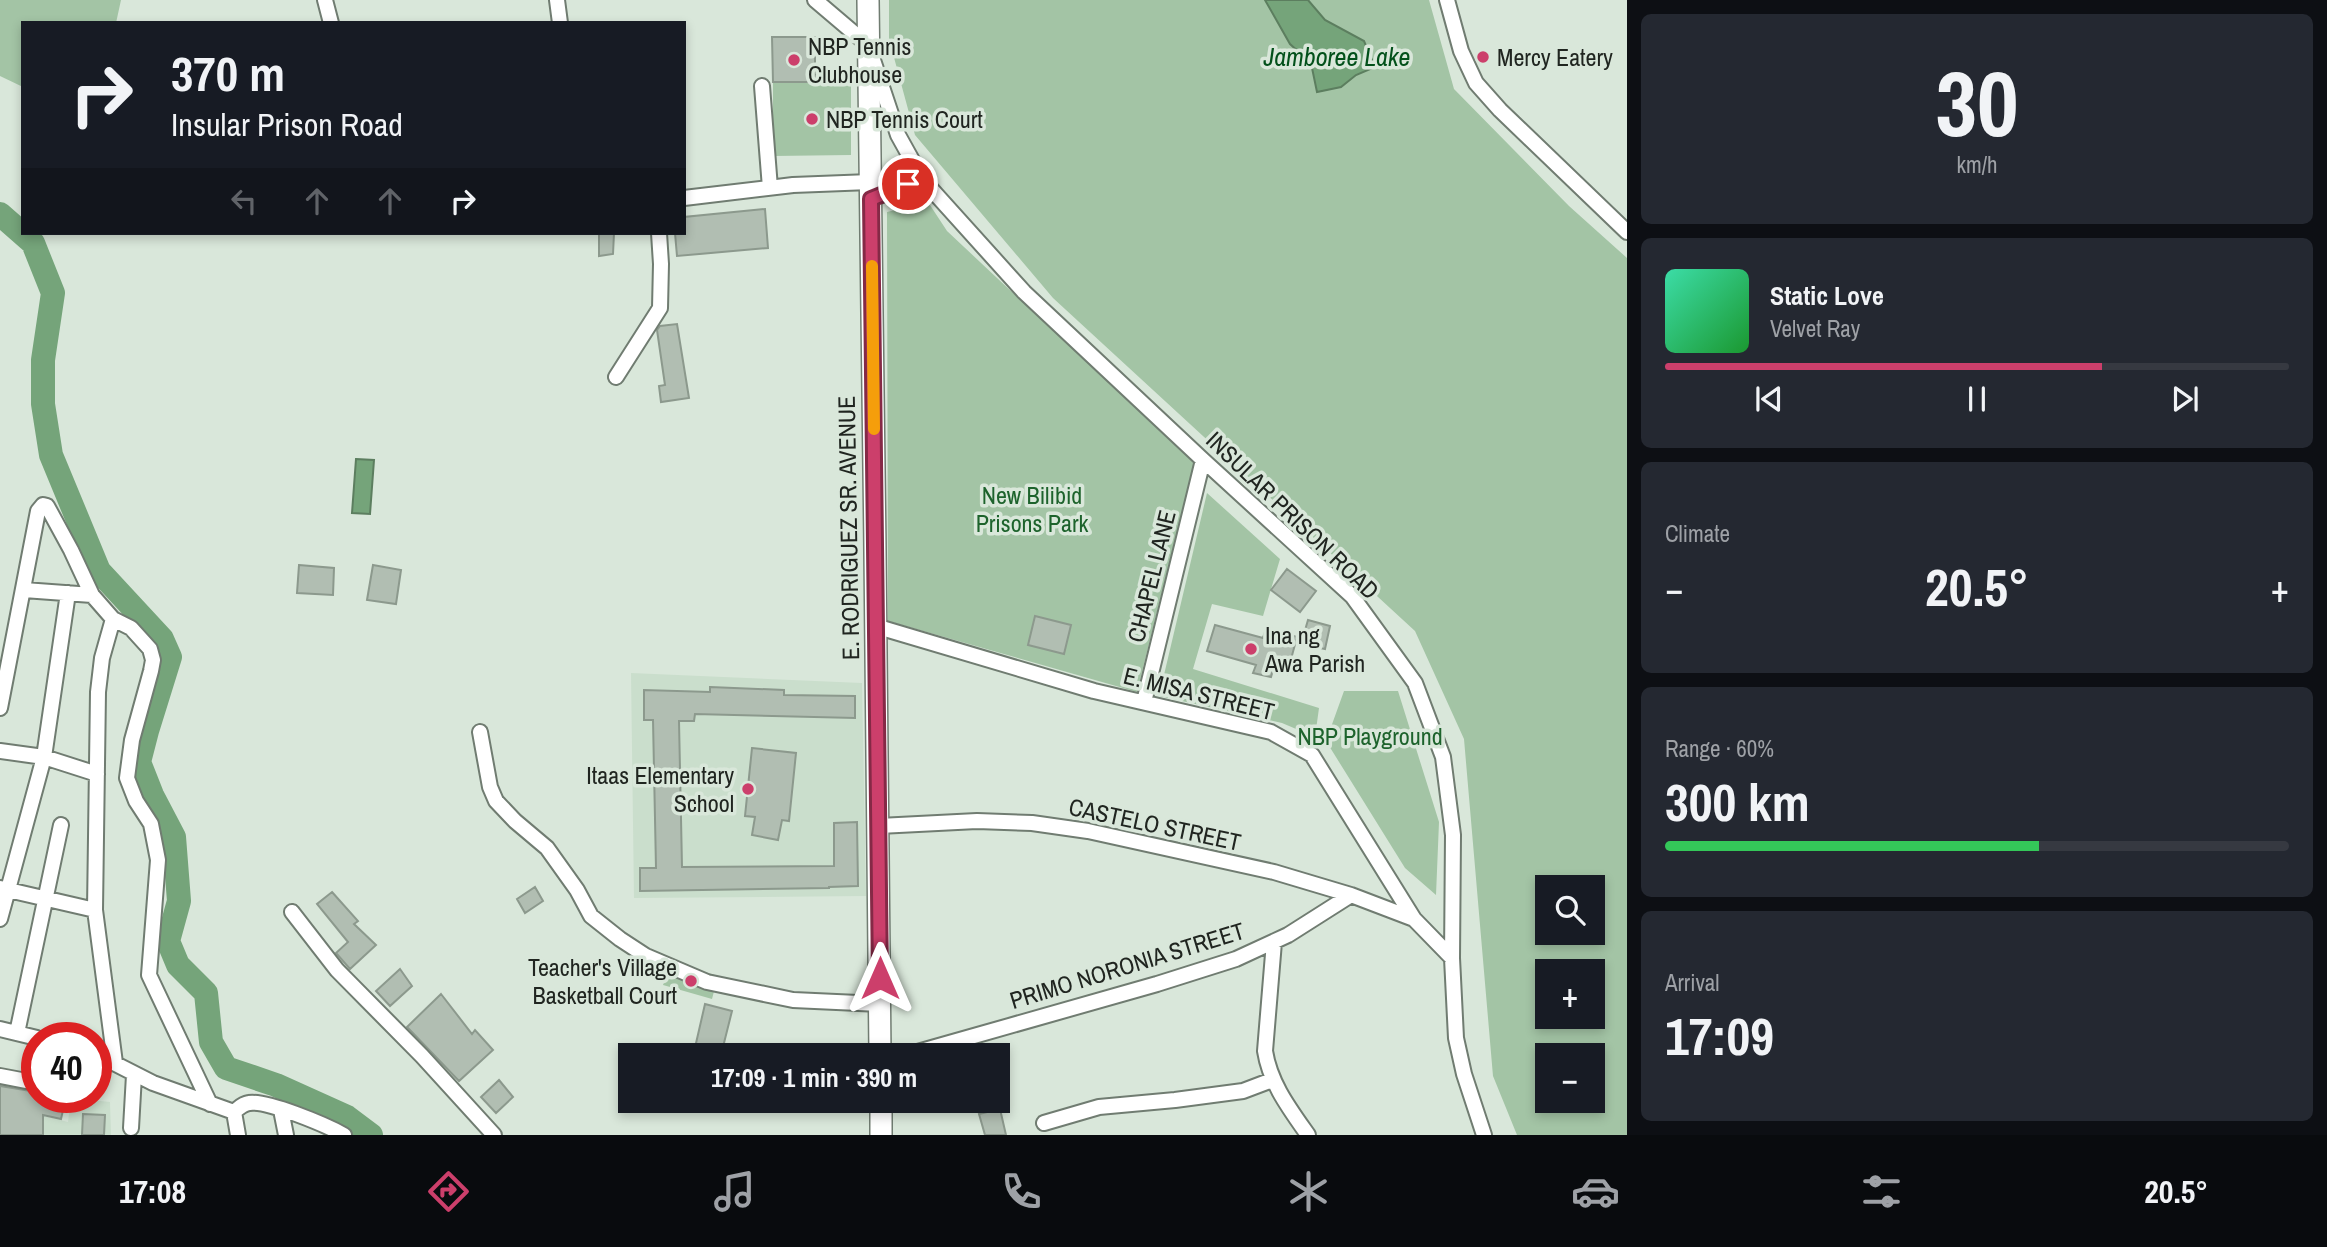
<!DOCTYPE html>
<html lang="en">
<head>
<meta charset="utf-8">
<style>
	:root { --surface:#171b24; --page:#242831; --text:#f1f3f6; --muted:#9ea1a6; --line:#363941; --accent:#cc3f6b }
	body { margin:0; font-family:"Archivo Narrow",sans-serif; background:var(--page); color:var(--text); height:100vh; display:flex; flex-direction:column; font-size:26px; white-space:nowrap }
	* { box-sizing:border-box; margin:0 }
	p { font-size:23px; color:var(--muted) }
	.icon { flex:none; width:38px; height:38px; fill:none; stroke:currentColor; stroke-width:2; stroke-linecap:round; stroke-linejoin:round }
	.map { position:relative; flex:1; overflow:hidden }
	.drawer { display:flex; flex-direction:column; gap:14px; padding:14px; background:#0d0f14; width:700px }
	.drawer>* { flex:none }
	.banner { position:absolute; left:21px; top:21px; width:665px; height:214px; border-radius:0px; box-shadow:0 4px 10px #0003; background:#171b24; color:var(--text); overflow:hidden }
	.tools { position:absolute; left:1535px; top:875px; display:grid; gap:14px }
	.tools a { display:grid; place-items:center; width:70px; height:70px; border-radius:0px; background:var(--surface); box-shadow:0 4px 10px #0003; font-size:35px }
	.speed { position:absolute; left:21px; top:1022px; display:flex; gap:14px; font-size:35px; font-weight:700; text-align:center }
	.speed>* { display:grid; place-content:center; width:91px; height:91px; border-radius:50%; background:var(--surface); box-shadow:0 4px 10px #0003; line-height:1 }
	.speed .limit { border:10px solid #d22; background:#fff; color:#111 }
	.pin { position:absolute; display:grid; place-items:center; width:60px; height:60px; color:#fff; margin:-30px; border:4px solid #fff; border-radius:50%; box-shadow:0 2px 7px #0007 }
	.me { position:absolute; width:77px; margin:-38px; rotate:0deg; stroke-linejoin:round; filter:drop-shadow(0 0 5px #0008) }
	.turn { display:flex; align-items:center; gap:24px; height:147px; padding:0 35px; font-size:32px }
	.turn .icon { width:91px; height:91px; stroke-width:2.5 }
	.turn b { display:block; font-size:49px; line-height:60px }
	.lanes { display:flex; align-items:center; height:66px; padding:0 35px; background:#0003; justify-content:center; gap:35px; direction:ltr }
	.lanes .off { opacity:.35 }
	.big { font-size:52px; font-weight:700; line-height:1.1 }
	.drawer .card { flex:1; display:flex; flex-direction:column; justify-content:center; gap:10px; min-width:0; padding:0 24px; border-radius:10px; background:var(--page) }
	.drawer .dial { align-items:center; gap:0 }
	.dial b { font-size:91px; line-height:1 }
	.song { display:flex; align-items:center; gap:21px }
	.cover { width:84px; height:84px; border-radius:10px; background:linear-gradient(135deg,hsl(160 70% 55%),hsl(130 70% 35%)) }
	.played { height:7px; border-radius:4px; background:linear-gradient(90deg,var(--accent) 70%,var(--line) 70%) }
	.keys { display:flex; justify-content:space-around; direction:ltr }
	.heat { display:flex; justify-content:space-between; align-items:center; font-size:38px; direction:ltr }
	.charge { height:10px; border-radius:5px; background:linear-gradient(90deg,#34c759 60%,var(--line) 0) }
	.trip { position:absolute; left:618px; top:1043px; width:392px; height:70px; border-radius:0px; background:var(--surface); box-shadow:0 4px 10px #0003; font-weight:700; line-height:70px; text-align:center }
	.menu { display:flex; height:112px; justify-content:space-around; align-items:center; background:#090b0e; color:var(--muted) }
	.menu .icon { width:49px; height:49px }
	.menu .on { color:var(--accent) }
	.menu b { font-size:32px; color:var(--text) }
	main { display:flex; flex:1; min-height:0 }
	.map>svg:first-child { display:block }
	.built { fill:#cadecc }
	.green { fill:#a3c4a5; fill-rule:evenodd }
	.water { fill:#75a47a; stroke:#5c7e5f; stroke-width:2 }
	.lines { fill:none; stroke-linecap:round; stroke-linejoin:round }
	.river { stroke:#75a47a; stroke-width:24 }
	.building { fill:#b1beb2; stroke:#8c998d; stroke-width:2 }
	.street-casing { stroke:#707c71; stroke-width:18 }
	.secondary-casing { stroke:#707c71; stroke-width:24 }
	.street { stroke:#fff; stroke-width:14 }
	.secondary { stroke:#fff; stroke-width:21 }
	.route-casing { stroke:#852946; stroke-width:18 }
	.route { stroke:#cc3f6b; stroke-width:12 }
	.slow { stroke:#f59e0b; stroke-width:12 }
	.poi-dot { fill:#cc3f6b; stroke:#d9e7da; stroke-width:2.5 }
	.labels { text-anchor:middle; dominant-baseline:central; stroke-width:7; stroke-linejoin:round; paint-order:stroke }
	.poi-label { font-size:24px; fill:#202520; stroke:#d9e7da; text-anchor:start }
	.park-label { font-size:24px; fill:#1d632c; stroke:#d9e7da }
	.street-label { font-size:24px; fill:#202520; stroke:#d9e7da }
	.water-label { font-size:26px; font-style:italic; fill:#03511b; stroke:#d9e7da }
</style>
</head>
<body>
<main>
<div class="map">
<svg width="1627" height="1135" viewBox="0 0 1627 1135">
	<rect width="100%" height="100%" fill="#d9e7da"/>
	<path class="built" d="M631,673L862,683L866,896L634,898Z
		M71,1098L110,1102L111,1135H0V1105L68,1122Z"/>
	<path class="green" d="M0,0H121L116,23H23V87L0,76Z
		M889,0H1429L1454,89L1569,206L1627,258V1135H1517L1493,1076L1464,739L1415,631L1053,298L915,135L889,39ZM1547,887H1592V933H1547ZM1547,971H1592V1017H1547ZM1547,1055H1592V1101H1547Z
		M773,82H851V155L773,156Z
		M928,202L947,231L1194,463L1137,692L888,621L887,212Z
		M1207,493L1280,559L1263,616L1212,604L1193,669L1319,708L1315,737L1282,723L1159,696Z
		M1344,691H1398L1439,822L1436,895L1405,868L1326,741Z
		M671,962L718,976L712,999L663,985Z"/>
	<path class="water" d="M1265,0H1308L1325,20L1364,41L1375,67L1356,75L1341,87L1317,92L1311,63L1290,44Z
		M356,459L374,460L370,514L352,513Z"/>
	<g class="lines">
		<path class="river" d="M0,214L33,243L53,293L43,360V404L51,455L99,571L162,639L170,657L147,731L139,762L152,795L174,837L179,901L168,941L178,965L206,993L211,1042L226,1068L276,1085L347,1117L371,1135"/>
	</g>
	<path class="building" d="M772,37H815V82H773Z
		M765,209L768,248L677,256L675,233H684V217Z
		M599,233H614L613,254L599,256Z
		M677,324L689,398L661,402L659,386L665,385L657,330L660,326Z
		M299,565L334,568L333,595L297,593Z
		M373,565L401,570L396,604L367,600Z
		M1287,569L1316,591L1300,612L1271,590Z
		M1035,616L1071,625L1064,654L1028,645Z
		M1308,620L1330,626L1325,649L1301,644Z
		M1215,625L1263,638L1266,628L1297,637L1287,674L1273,670L1271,677L1253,673L1256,665L1207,651Z
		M710,687L784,690V695L855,696V718L695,714L694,721H679L682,867L834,866V823L857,822L858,886L829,887V888L640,891V868H656L653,720H644V690L710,692Z
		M752,748L796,753L789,821L782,820L778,840L752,835L755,817L745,816Z
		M535,887L543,901L525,913L517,899Z
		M332,892L358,921L354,924L376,945L350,969L336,953L348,942L317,904Z
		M400,969L412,986L390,1006L376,991Z
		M441,994L472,1034L475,1030L493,1050L459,1081L407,1027Z
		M705,1004L732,1011L721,1055L694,1052Z
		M499,1080L513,1097L496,1113L481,1097Z
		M0,1086L37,1092V1097H66L61,1119L43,1115V1135H0Z
		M1000,1109L1006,1135H985L979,1114Z
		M83,1114L105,1115L104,1135H82Z"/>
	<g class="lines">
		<g class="street-casing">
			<path id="street" d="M325,0L331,23
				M557,0L560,23
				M815,0L868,45L898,135L923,180L1024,292L1203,460L1352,596L1415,683L1443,757L1453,835L1452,958L1456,1038L1464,1074L1484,1135
				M1447,0L1461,51L1476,83L1500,110L1627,232
				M762,86L770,188
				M684,198L793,185L870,182
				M871,199L923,180
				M616,377L660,308L661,264L659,233
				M24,590L92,595
				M113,619L102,658L98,692L95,910L115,1063
				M875,626L1094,691L1271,732L1312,755L1414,919L1452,958
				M1144,702L1203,460
				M0,708L38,511L43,505L47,506L71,550L92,595L113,619L131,628L150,649L153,660L151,671L132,740L127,778L136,801L151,824L158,860L149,975L210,1104
				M480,732L490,787L496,801L515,821L547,848L577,890L591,916L620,939L646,956L707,982L793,1000L880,1004
				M0,751L44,757L97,774
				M879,826L977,821L1032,823L1088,831L1274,872L1351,895L1414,919
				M0,888L95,910
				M292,912L337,970L422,1056L494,1135
				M0,919L44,757L68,593
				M1274,942L1265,1051C1270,1083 1289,1108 1308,1135
				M0,1029L37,1038
				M17,1033L61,825
				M96,1054L153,1083L234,1112
				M907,1055L1157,984L1236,959L1288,935L1351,895
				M0,1076L37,1083
				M281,1110L286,1135
				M234,1112C239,1108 242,1104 249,1103C267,1100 326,1125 344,1135
				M234,1112L238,1135
				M1044,1123L1099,1107L1175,1100L1243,1091L1272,1080
				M131,1128L134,1075"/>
		</g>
		<g class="secondary-casing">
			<path id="secondary" d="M868,0C873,352 877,703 880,1055
				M881,1101V1135"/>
		</g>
		<use href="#street" class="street"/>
		<use href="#secondary" class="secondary"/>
	</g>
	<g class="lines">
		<g class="route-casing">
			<path id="route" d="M880,978L871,199L908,184"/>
		</g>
		<use href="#route" class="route"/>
		<path class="slow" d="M872,266L874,429"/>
	</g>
	<g class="poi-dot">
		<circle cx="1483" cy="57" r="7"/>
		<circle cx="794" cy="60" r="7"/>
		<circle cx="812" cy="119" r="7"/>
		<circle cx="1251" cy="649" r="7"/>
		<circle cx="748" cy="789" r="7"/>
		<circle cx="691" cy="981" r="7"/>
	</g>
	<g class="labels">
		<g class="poi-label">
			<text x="808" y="46">NBP Tennis<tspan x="808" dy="28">Clubhouse</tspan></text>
			<text x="1497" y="57">Mercy Eatery</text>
			<text x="826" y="119">NBP Tennis Court</text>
			<text x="1265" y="635">Ina ng<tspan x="1265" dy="28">Awa Parish</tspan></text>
			<text x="734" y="775" text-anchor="end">Itaas Elementary<tspan x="734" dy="28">School</tspan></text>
			<text x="677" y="967" text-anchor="end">Teacher's Village<tspan x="677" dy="28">Basketball Court</tspan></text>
		</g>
		<g class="park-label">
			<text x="1032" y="495">New Bilibid<tspan x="1032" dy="28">Prisons Park</tspan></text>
			<text x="1370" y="736">NBP Playground</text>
		</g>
		<g class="street-label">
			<text transform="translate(1293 515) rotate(44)">INSULAR PRISON ROAD</text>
			<text transform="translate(848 528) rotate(-91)">E. RODRIGUEZ SR. AVENUE</text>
			<text transform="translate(1151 576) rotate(-76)">CHAPEL LANE</text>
			<text transform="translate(1199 693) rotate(14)">E. MISA STREET</text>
			<text transform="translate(1155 824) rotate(12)">CASTELO STREET</text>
			<text transform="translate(1127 965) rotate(-17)">PRIMO NORONIA STREET</text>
		</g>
		<g class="water-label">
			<text x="1337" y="56">Jamboree Lake</text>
		</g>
	</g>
</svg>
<div class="tools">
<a><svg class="icon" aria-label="search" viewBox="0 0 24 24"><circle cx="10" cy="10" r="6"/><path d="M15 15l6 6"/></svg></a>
<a>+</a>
<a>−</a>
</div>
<div class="speed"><div class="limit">40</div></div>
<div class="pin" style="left:908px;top:184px;background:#d93025"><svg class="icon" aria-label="arrive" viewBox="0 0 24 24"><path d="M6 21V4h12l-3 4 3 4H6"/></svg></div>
<svg class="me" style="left:880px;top:978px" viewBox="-20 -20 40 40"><path d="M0-17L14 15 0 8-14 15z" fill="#cc3f6b" stroke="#fff" stroke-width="4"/></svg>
<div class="trip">17:09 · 1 min · 390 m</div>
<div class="banner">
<div class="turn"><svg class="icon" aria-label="right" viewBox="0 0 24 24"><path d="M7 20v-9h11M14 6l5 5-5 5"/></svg><div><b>370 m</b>Insular Prison Road</div></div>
<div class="lanes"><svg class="icon off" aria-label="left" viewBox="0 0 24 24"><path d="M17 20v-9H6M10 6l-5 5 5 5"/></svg><svg class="icon off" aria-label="ahead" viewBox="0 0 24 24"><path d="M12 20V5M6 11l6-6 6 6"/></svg><svg class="icon off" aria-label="ahead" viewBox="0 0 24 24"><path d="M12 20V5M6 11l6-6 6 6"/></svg><svg class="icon" aria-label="right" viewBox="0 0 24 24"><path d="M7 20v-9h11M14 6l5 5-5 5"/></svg></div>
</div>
</div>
<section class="drawer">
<div class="card dial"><b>30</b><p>km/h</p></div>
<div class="card">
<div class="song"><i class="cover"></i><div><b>Static Love</b><p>Velvet Ray</p></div></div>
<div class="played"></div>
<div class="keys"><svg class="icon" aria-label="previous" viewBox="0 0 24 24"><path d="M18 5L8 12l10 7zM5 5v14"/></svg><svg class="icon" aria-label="pause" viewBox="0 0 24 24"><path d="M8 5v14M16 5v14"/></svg><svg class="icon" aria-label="next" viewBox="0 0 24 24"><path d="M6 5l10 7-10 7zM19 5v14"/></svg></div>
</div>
<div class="card"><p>Climate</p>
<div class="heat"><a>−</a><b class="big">20.5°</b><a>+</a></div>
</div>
<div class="card"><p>Range · 60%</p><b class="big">300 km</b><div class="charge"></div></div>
<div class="card"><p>Arrival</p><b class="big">17:09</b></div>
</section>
</main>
<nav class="menu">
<b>17:08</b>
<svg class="icon on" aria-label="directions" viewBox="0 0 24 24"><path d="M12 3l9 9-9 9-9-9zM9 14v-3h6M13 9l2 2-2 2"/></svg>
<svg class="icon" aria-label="music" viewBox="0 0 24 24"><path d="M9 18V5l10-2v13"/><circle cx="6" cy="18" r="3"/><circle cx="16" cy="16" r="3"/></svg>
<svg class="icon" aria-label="phone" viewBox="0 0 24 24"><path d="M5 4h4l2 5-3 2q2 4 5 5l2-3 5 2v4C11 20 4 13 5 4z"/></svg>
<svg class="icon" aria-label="climate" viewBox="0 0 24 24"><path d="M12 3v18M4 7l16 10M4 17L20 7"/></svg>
<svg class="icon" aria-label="car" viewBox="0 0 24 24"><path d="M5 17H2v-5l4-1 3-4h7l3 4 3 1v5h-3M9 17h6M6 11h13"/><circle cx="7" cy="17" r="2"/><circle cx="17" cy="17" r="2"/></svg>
<svg class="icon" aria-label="filters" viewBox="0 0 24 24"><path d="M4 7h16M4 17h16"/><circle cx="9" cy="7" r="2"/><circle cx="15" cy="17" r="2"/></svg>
<b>20.5°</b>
</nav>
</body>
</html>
